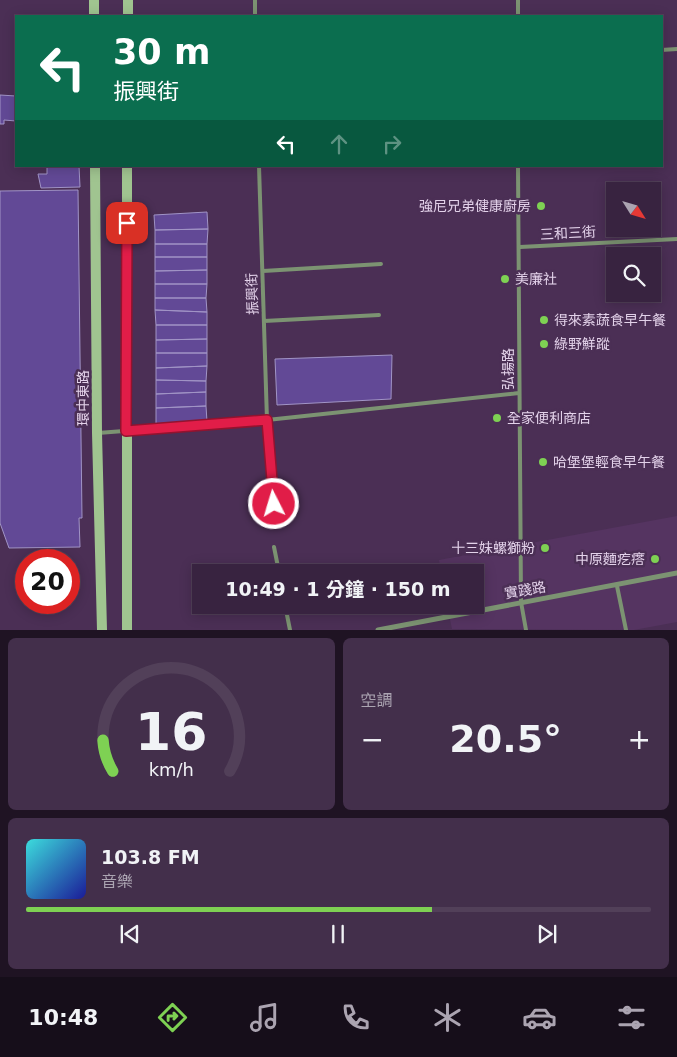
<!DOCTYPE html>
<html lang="zh-TW">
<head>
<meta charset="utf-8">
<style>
	:root { --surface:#382340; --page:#432f4b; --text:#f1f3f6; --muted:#aba4b1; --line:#524059; --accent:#7ed153 }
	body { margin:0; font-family:"DejaVu Sans","Noto Sans TC",sans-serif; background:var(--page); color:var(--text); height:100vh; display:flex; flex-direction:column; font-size:19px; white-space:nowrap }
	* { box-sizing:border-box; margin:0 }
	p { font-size:16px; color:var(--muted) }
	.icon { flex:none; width:28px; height:28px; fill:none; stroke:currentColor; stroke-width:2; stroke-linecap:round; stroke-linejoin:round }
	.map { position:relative; height:630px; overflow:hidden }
	.drawer { display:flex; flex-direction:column; gap:8px; padding:8px; background:#1f1323; flex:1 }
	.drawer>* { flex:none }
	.hud { position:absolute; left:15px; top:15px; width:648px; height:152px; border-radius:0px; box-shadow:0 2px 12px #0003,0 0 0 1px var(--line); background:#0b6e4f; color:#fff; overflow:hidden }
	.needle { width:32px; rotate:127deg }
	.tools { position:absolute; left:606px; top:182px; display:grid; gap:10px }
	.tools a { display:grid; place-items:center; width:55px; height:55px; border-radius:0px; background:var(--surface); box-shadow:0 2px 12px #0003,0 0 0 1px var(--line); font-size:25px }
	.speed { position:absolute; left:15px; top:549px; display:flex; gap:10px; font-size:25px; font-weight:700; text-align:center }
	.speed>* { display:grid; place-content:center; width:65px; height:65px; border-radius:50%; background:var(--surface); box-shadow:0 2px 12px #0003,0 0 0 1px var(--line); line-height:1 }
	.speed .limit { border:8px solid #d22; background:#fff; color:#111 }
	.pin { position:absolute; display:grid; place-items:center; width:42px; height:42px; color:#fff; margin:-21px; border-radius:10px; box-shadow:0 2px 8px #0006 }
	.me { position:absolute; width:55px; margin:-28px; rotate:355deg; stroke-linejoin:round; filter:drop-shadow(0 0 4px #0008) }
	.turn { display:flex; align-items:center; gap:18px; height:105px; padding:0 15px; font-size:22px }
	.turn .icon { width:65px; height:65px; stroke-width:2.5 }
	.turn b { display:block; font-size:35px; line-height:42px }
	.lanes { display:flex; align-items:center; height:48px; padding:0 15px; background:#0003; justify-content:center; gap:25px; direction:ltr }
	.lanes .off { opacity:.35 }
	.big { font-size:38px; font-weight:700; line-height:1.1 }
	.drawer .card { flex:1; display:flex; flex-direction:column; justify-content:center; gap:8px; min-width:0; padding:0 18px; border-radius:8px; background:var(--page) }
	.drawer .dial { align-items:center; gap:0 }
	.dial svg { height:130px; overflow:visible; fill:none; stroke:var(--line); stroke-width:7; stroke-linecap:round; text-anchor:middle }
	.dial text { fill:var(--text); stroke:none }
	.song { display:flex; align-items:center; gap:15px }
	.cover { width:60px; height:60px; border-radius:8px; background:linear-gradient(135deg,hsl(180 70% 55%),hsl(240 70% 35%)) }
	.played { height:5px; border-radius:2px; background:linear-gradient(90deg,var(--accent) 65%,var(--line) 65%) }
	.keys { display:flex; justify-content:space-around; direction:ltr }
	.heat { display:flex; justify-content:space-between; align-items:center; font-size:28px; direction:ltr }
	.drawer .tiles { flex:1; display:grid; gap:8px; grid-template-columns:1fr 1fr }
	.card:last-child { grid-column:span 2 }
	.trip { position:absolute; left:192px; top:564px; width:292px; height:50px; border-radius:0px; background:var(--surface); box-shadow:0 2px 12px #0003,0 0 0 1px var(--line); font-weight:700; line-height:50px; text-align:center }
	.menu { display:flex; height:80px; justify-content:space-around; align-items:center; background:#160e1a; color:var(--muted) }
	.menu .icon { width:35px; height:35px }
	.menu .current { color:var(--accent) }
	.menu b { font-size:22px; color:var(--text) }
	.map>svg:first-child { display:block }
	.built { fill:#553461 }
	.building { fill:#624996; stroke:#a194c6 }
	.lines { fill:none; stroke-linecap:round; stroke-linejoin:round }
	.lane { stroke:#7c9372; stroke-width:4 }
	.street { stroke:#7c9372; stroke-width:5 }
	.secondary { stroke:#a0c490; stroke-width:10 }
	.route-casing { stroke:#92132f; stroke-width:12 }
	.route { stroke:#e11d48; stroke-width:9 }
	.poi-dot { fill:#7ed153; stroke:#4b2f55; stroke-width:2 }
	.labels { text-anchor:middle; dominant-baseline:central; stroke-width:5; stroke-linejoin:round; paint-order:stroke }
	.poi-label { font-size:14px; fill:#e3d2ea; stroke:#4b2f55; text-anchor:start }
	.street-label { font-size:14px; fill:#e3d2ea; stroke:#4b2f55 }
</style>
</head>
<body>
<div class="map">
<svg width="677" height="630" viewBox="0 0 677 630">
	<rect width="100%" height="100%" fill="#4b2f55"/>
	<path class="built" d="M677,516V622L634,630L452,629L447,605H476V572H441L439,560Z"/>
	<path class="building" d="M0,95L16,96V121L4,120V124H0Z
		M47,166H79L80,187L41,188L38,174H47Z
		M78,190L82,518H79L80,547L9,548L0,523V191Z
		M207,212L208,229L155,230L154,215Z
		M208,229L207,244H155V230Z
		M155,244H207V257H155Z
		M155,257H207V270L155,271Z
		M207,270V284H155V271Z
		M155,284H207L206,298H155Z
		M155,298H206L207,312L155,310Z
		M155,310L207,312V325H156Z
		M156,325H207V339L156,340Z
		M207,339V353H156V340Z
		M156,353H207V366L156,368Z
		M392,355L391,399L277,405L275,359Z
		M207,366L206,381L156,380V368Z
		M156,380L206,381V392L156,394Z
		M206,392V406L156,408V394Z
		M206,406L207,422L156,426V408Z"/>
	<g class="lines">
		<path class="lane" d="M255,0V16
			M518,16V0
			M661,50L677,49
			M259,166L267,420L274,504
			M518,166L521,602L526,630
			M520,247L677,239
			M263,271L381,264
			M264,321L379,315
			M98,433L267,420L519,393
			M274,547L279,572
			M617,586L626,630
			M285,605L290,630"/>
		<path class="street" d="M378,630L677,573"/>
		<path class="secondary" d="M94,0V16
			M128,16V0
			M95,166L97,433L102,630
			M127,630V166"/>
	</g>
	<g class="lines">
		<g class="route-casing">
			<path id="route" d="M127,223L126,431L267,420L274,504"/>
		</g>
		<use href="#route" class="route"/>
	</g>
	<g class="poi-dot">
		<circle cx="541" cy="206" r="5"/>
		<circle cx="505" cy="279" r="5"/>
		<circle cx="544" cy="320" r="5"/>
		<circle cx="544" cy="344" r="5"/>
		<circle cx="497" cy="418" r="5"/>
		<circle cx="543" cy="462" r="5"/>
		<circle cx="545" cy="548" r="5"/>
		<circle cx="655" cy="559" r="5"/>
	</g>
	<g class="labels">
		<g class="poi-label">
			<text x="531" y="206" text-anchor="end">強尼兄弟健康廚房</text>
			<text x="515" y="279">美廉社</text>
			<text x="554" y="320">得來素蔬食早午餐</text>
			<text x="554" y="344">綠野鮮蹤</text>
			<text x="507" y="418">全家便利商店</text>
			<text x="553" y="462">哈堡堡輕食早午餐</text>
			<text x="535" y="548" text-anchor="end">十三妹螺獅粉</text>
			<text x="645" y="559" text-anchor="end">中原麵疙瘩</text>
		</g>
		<g class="street-label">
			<text transform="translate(568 233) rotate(-3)">三和三街</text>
			<text transform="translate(252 294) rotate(-92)">振興街</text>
			<text transform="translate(508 369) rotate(-90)">弘揚路</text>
			<text transform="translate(83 398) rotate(-90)">環中東路</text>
			<text transform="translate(525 590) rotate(-10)">實踐路</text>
		</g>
	</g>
</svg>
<div class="tools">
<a><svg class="needle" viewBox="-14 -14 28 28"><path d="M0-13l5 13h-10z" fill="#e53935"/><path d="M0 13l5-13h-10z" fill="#aba4b1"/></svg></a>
<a><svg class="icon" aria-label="search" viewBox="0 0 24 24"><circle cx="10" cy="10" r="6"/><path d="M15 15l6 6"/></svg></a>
</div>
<div class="speed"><div class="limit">20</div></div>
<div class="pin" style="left:127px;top:223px;background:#d93025"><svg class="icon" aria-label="arrive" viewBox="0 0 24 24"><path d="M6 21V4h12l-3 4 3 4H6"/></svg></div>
<svg class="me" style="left:274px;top:504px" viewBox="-20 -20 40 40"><circle r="17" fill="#e11d48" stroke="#fff" stroke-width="3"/><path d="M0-11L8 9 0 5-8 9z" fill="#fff"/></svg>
<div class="trip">10:49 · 1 分鐘 · 150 m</div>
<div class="hud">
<div class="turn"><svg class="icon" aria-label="left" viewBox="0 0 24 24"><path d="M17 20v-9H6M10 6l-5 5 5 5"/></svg><div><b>30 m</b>振興街</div></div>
<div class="lanes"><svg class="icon" aria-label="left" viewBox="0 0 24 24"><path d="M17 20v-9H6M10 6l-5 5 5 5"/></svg><svg class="icon off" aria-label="ahead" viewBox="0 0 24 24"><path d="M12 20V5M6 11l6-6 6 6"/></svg><svg class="icon off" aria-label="right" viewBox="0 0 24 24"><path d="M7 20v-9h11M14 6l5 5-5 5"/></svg></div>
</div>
</div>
<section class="drawer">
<div class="tiles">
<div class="card dial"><svg viewBox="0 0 100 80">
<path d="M14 69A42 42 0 1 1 86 69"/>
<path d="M14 69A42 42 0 0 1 8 50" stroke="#7ed153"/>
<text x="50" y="56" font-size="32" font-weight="700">16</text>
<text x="50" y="72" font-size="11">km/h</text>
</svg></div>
<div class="card"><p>空調</p>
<div class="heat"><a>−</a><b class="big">20.5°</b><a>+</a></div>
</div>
<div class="card">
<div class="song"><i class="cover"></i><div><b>103.8 FM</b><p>音樂</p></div></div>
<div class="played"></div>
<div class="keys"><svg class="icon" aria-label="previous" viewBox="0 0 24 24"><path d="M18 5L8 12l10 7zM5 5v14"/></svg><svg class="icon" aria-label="pause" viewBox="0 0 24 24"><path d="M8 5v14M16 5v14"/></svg><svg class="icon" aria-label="next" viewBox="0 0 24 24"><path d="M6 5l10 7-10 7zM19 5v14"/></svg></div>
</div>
</div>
</section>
<nav class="menu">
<b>10:48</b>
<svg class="icon current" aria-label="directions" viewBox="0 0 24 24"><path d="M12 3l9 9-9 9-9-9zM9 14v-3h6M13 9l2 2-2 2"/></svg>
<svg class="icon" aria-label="music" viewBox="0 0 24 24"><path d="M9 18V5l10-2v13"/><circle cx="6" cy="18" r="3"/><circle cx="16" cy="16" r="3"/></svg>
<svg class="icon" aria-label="phone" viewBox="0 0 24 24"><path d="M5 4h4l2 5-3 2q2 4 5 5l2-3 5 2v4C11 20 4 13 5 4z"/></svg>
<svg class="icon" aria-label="climate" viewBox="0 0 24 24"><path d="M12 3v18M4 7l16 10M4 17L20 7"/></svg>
<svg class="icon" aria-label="car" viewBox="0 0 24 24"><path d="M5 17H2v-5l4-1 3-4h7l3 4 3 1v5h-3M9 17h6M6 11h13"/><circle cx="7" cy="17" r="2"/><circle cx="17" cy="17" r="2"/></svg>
<svg class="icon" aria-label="filters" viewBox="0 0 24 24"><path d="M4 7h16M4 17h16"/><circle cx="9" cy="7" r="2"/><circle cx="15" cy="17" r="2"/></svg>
</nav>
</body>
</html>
